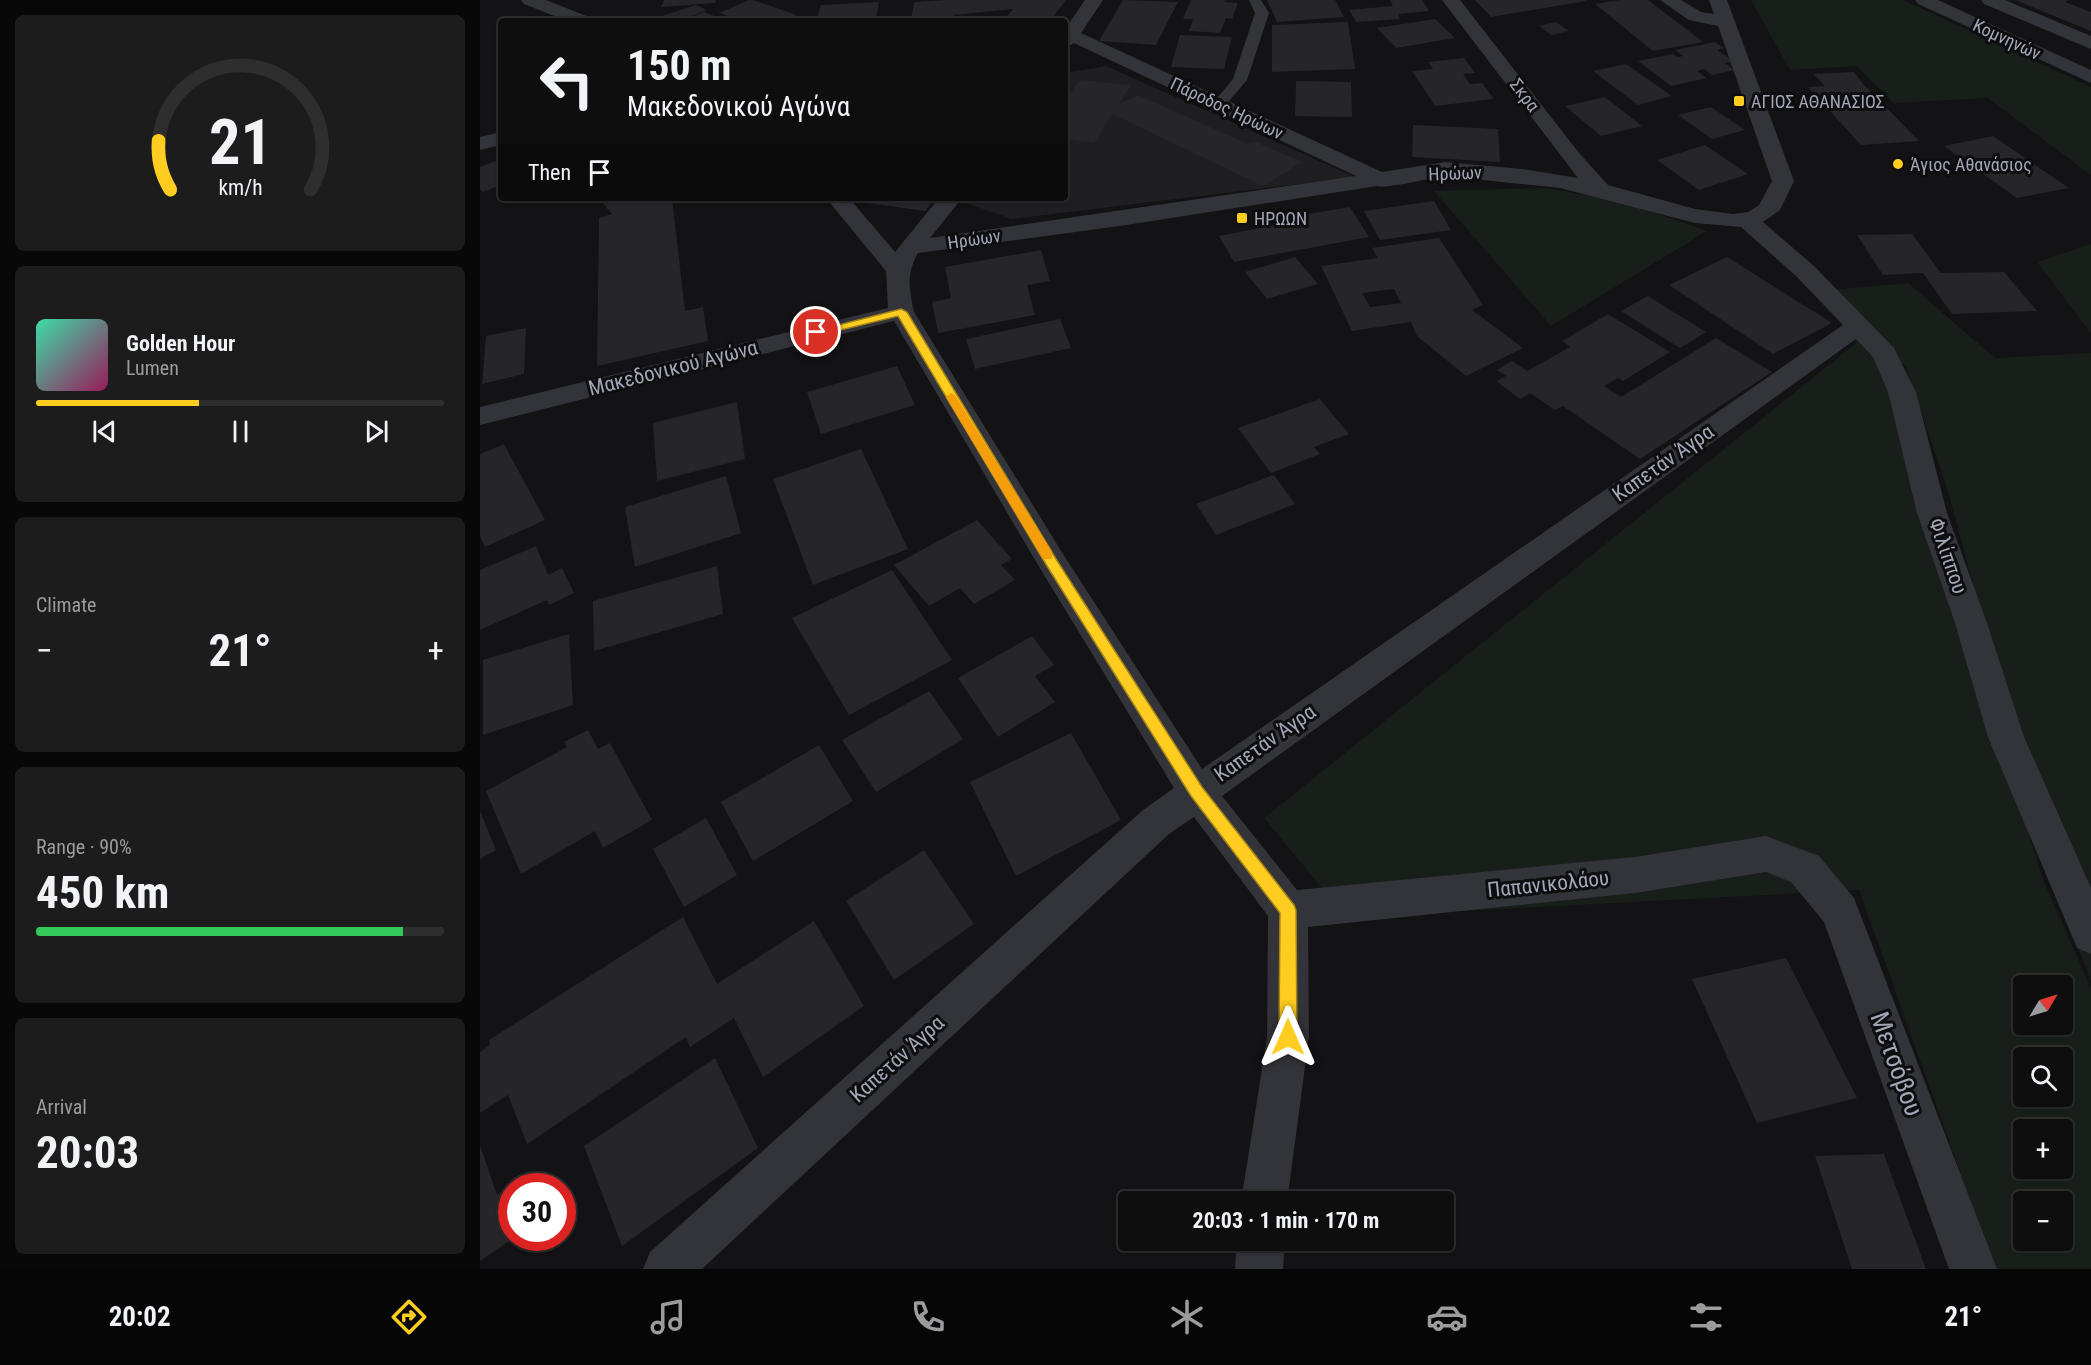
<!DOCTYPE html>
<html lang="en">
<head>
<meta charset="utf-8">
<style>
	:root { --surface:#0e0e0f; --page:#1c1c1d; --text:#f1f3f6; --muted:#9b9c9e; --line:#2e2e2f; --accent:#ffcd20 }
	body { margin:0; font-family:"Roboto Condensed",sans-serif; background:var(--page); color:var(--text); height:100vh; display:flex; flex-direction:column; font-size:22px; white-space:nowrap }
	* { box-sizing:border-box; margin:0 }
	p { font-size:20px; color:var(--muted) }
	.icon { flex:none; width:33px; height:33px; fill:none; stroke:currentColor; stroke-width:2; stroke-linecap:round; stroke-linejoin:round }
	.map { position:relative; flex:1; overflow:hidden }
	.details { display:flex; flex-direction:column; gap:15px; padding:15px; background:#080808; width:480px }
	.details>* { flex:none }
	.guide { position:absolute; left:18px; top:18px; width:570px; height:183px; border-radius:6px; box-shadow:0 2px 4px #0004,0 0 0 2px var(--line); background:#0e0e0f; color:var(--text); overflow:hidden }
	.needle { width:39px; rotate:52deg }
	.fabs { position:absolute; left:1533px; top:975px; display:grid; gap:12px }
	.fabs a { display:grid; place-items:center; width:60px; height:60px; border-radius:6px; background:var(--surface); box-shadow:0 2px 4px #0004,0 0 0 2px var(--line); font-size:30px }
	.speed { position:absolute; left:18px; top:1173px; display:flex; gap:12px; font-size:30px; font-weight:700; text-align:center }
	.speed>* { display:grid; place-content:center; width:78px; height:78px; border-radius:50%; background:var(--surface); box-shadow:0 2px 4px #0004,0 0 0 2px var(--line); line-height:1 }
	.speed .limit { border:9px solid #d22; background:#fff; color:#111 }
	.pin { position:absolute; display:grid; place-items:center; width:51px; height:51px; color:#fff; margin:-26px; border:3px solid #fff; border-radius:50%; box-shadow:0 2px 6px #0007 }
	.me { position:absolute; width:66px; margin:-33px; rotate:0deg; stroke-linejoin:round; filter:drop-shadow(0 0 4px #0008) }
	.turn { display:flex; align-items:center; gap:21px; height:126px; padding:0 30px; font-size:27px }
	.turn .icon { width:78px; height:78px; stroke-width:2.5 }
	.turn b { display:block; font-size:42px; line-height:51px }
	.then { display:flex; align-items:center; height:57px; padding:0 30px; background:#0003; gap:12px; font-size:22px }
	.big { font-size:45px; font-weight:700; line-height:1.1 }
	.details .tile { flex:1; display:flex; flex-direction:column; justify-content:center; gap:9px; min-width:0; padding:0 21px; border-radius:9px; background:var(--page) }
	.details .dial { align-items:center; gap:0 }
	.dial svg { height:156px; overflow:visible; fill:none; stroke:var(--line); stroke-width:7; stroke-linecap:round; text-anchor:middle }
	.dial text { fill:var(--text); stroke:none }
	.song { display:flex; align-items:center; gap:18px }
	.cover { width:72px; height:72px; border-radius:9px; background:linear-gradient(135deg,hsl(160 70% 55%),hsl(330 70% 35%)) }
	.played { height:6px; border-radius:3px; background:linear-gradient(90deg,var(--accent) 40%,var(--line) 40%) }
	.keys { display:flex; justify-content:space-around; direction:ltr }
	.heat { display:flex; justify-content:space-between; align-items:center; font-size:33px; direction:ltr }
	.charge { height:9px; border-radius:4px; background:linear-gradient(90deg,#34c759 90%,var(--line) 0) }
	.trip { position:absolute; left:638px; top:1191px; width:336px; height:60px; border-radius:6px; background:var(--surface); box-shadow:0 2px 4px #0004,0 0 0 2px var(--line); font-weight:700; line-height:60px; text-align:center }
	.menu { display:flex; height:96px; justify-content:space-around; align-items:center; background:#060606; color:var(--muted) }
	.menu .icon { width:42px; height:42px }
	.menu .active { color:var(--accent) }
	.menu b { font-size:27px; color:var(--text) }
	main { display:flex; flex:1; min-height:0 }
	.map>svg:first-child { display:block }
	.built { fill:#1f1e21 }
	.green { fill:#181f1a; fill-rule:evenodd }
	.building { fill:#262528; fill-rule:evenodd }
	.lines { fill:none; stroke-linecap:round; stroke-linejoin:round }
	.lane { fill:#33333a; fill-rule:evenodd }
	.street { fill:#33333a; fill-rule:evenodd }
	.route { fill:#ffcd20; stroke:#a68515; stroke-width:1.5 }
	.slow { fill:#f59e0b }
	.poi-dot { fill:#ffcd20; stroke:#0e0d0f; stroke-width:2 }
	.labels { text-anchor:middle; dominant-baseline:central; stroke-width:6; stroke-linejoin:round; paint-order:stroke }
	.far-street-label { font-size:18px; fill:#a3a6b6; stroke:#0e0d0f }
	.far-poi-label { font-size:18px; fill:#a3a6b6; stroke:#0e0d0f; text-anchor:start }
	.street-label { font-size:21px; fill:#a3a6b6; stroke:#0e0d0f }
	.near-street-label { font-size:26px; fill:#a3a6b6; stroke:#0e0d0f }
</style>
</head>
<body>
<main>
<section class="details">
<div class="tile dial"><svg viewBox="0 0 100 80">
<path d="M14 69A42 42 0 1 1 86 69"/>
<path d="M14 69A42 42 0 0 1 8 44" stroke="#ffcd20"/>
<text x="50" y="56" font-size="32" font-weight="700">21</text>
<text x="50" y="72" font-size="11">km/h</text>
</svg></div>
<div class="tile">
<div class="song"><i class="cover"></i><div><b>Golden Hour</b><p>Lumen</p></div></div>
<div class="played"></div>
<div class="keys"><svg class="icon" aria-label="previous" viewBox="0 0 24 24"><path d="M18 5L8 12l10 7zM5 5v14"/></svg><svg class="icon" aria-label="pause" viewBox="0 0 24 24"><path d="M8 5v14M16 5v14"/></svg><svg class="icon" aria-label="next" viewBox="0 0 24 24"><path d="M6 5l10 7-10 7zM19 5v14"/></svg></div>
</div>
<div class="tile"><p>Climate</p>
<div class="heat"><a>−</a><b class="big">21°</b><a>+</a></div>
</div>
<div class="tile"><p>Range · 90%</p><b class="big">450 km</b><div class="charge"></div></div>
<div class="tile"><p>Arrival</p><b class="big">20:03</b></div>
</section>
<div class="map">
<svg width="1611" height="1269" viewBox="0 0 1611 1269">
	<rect width="100%" height="100%" fill="#131214"/>
	<path class="built" d="M626,66L875,177L532,219L486,203L490,198H585V78L590,72Z"/>
	<path class="green" d="M1271,0H1423L1611,87V175L1508,98L1414,103L1377,66L1310,70Z
		M1067,188L1148,203L1227,231L1071,326L954,191Z
		M1611,244V333L1557,262Z
		M1428,283L1515,358L1611,353V981L1575,889L1468,491L1426,367L1351,290Z
		M1378,326L1420,369L1519,741L1564,882L1611,988V1269H1515L1379,890L866,917L784,818L1375,344ZM1544,986H1582V1024H1544ZM1544,1058H1582V1096H1544ZM1544,1130H1582V1168H1544ZM1544,1202H1582V1240H1544Z"/>
	<path class="building" d="M184,0H236L235,3L181,7Z
		M269,0H273L317,15L304,21H262L239,13Z
		M467,0H586L570,21H523L533,9L474,15L473,21H431L434,2Z
		M643,0L698,2L676,45L619,41Z
		M711,0H745L744,2L758,3L752,19L746,18L740,33L709,31L713,19H703Z
		M787,0H855L864,17L797,22Z
		M910,0H942L949,11L918,14L920,19L876,22L869,10L913,6Z
		M995,0H1106V1L1011,17Z
		M1140,0H1168L1223,42L1173,51L1115,4Z
		M1535,0H1589L1585,2L1611,12V31Z
		M399,2L396,19L336,21L341,5Z
		M216,5L227,10L198,21H167Z
		M224,12L247,21H202Z
		M955,19L975,38L916,48L897,28Z
		M868,22L875,69L792,72V25Z
		M1076,22L1089,31L1071,35L1059,26Z
		M700,35L752,37L744,69L691,67Z
		M1235,42L1244,48L1237,50L1253,61L1245,63L1254,70L1232,75L1224,69L1217,71L1227,78L1191,86L1158,61L1193,54L1198,57L1203,56L1195,50Z
		M984,58L995,73L983,74L990,84L1002,83L1014,99L955,106L932,71L953,69L948,62Z
		M1146,64L1192,96L1158,105L1113,71Z
		M1374,72L1383,84L1439,141L1381,145L1328,87L1345,86L1334,74Z
		M600,80L651,85L639,104L658,95L768,144L774,141L822,162L783,186L632,114L614,143L585,139V101Z
		M816,81L871,82L872,117L815,116Z
		M1125,97L1162,126L1121,136L1085,106Z
		M1231,107L1265,130L1232,139L1198,115Z
		M933,125L1018,129L1020,162L932,157Z
		M1513,136L1589,188L1537,198L1464,146Z
		M1225,145L1268,174L1219,190L1177,160Z
		M21,159V185L3,192L0,189V167Z
		M119,198H192L205,311L223,307L228,341L117,366L119,218L132,214Z
		M391,198H455L445,211L387,203Z
		M954,201L971,230L900,240L884,211Z
		M870,207L889,237L754,262L739,236L795,225L792,220Z
		M1432,234L1461,273L1524,272L1557,311L1472,314L1443,273L1403,275L1377,235Z
		M959,238L1003,305L992,310L1043,348L986,376L937,336L931,322L872,331L841,266L898,258L892,248ZM914,289L921,303L890,307L882,293Z
		M561,250L570,281L547,285L555,315L458,333L452,302L471,298L465,267Z
		M815,257L838,284L787,299L765,272Z
		M1247,257L1352,323L1293,354L1189,285Z
		M1168,296L1226,332L1200,348L1141,311Z
		M1128,314L1190,352L1143,381L1138,378L1124,386L1141,397L1236,338L1292,372L1160,459L1083,406L1075,410L1050,393L1040,399L1016,381L1026,376L1017,370L1032,361L1047,371L1090,347L1082,341Z
		M580,319L591,348L495,369L486,339Z
		M46,328L44,374L2,384L6,336Z
		M417,366L435,405L341,434L327,392Z
		M840,399L869,434L834,447L840,454L791,473L758,428Z
		M257,402L265,459L177,481L173,423Z
		M24,444L65,520L5,547L0,536V454Z
		M381,449L428,549L333,585L293,479Z
		M794,475L815,504L736,535L716,504Z
		M246,476L261,533L155,567L145,507Z
		M497,520L532,559L521,565L535,580L494,604L480,588L449,606L414,565Z
		M56,546L68,575L82,568L94,593L69,605L67,600L0,630V570Z
		M237,566L243,614L114,651L113,601Z
		M412,570L472,660L369,715L312,618Z
		M89,634L93,705L3,735V660Z
		M552,636L574,665L555,676L575,702L518,737L478,678Z
		M449,691L483,739L396,792L362,740Z
		M108,730L118,749L130,743L172,820L123,848L115,831L41,874L6,791L87,747L84,742Z
		M591,733L641,820L536,876L490,782Z
		M339,745L373,801L273,861L241,802Z
		M0,811L16,850L0,859Z
		M226,818L257,875L204,907L173,849Z
		M444,850L494,924L414,980L366,901Z
		M203,917L237,984L334,921L384,1006L283,1077L254,1018L210,1047L206,1037L47,1144L28,1095L0,1113V1052L10,1045L9,1040Z
		M1306,958L1377,1098L1277,1123L1212,979Z
		M235,1058L278,1148L142,1246L104,1146Z
		M0,1145L17,1195L41,1178L44,1186H32V1239L0,1261Z
		M1404,1154L1423,1207L1446,1269H1372L1335,1156Z"/>
	<g class="lines">
		<path class="lane" d="M769,0H781L789,13L767,80L744,107H734L732,104L753,79L775,13Z"/>
		<path class="street" d="M41,0H66L109,17L112,21H87L44,4Z
			M605,0H623L601,33L902,172L965,162L1042,169L1098,178L962,0H980L1099,153L1128,185L1215,209L1253,214L1268,212L1279,205L1292,181L1238,26L1209,20L1180,0H1201L1221,12L1234,14L1229,0H1247L1314,181L1300,210L1283,222L1334,266L1414,348L1436,392L1467,513L1507,623L1544,737L1611,888V954L1597,948L1508,737L1475,623L1437,513L1408,392L1393,357L1376,339L742,796L817,890L1155,857L1286,836L1339,856L1374,898L1517,1269H1469L1344,922L1311,882L1286,872L1155,893L828,927L829,1037L807,1202H761L787,1037L788,916L714,817L689,834L222,1269H163L170,1252L663,810L694,788L561,570L414,321L0,425V407L408,308L406,271L346,198H369L415,252L459,198H482L450,238L876,176L594,43L585,48V29ZM965,176L1080,188L1215,223L1261,227L1316,276L1363,325L722,769L583,554L434,312C429,289 426,274 438,253L640,226L897,186C908,189 950,178 965,176Z
			M1435,0H1458L1611,70V83L1438,4Z
			M1501,0H1525L1611,36V49L1504,4Z
			M21,132V145L0,150V137Z
			M757,1240H805L803,1269H755Z"/>
	</g>
	<path class="route" d="M421,309L427,312L576,559L722,787L814,905L816,910L817,1037L814,1044L808,1046L801,1044L799,1037L800,913L711,796L567,566L418,316L336,336L331,332Z"/>
	<path class="slow" d="M471,393L475,395L572,552V559H563L466,397Z"/>
	<g class="poi-dot">
		<rect x="1253" y="95" width="12" height="12" rx="3"/>
		<circle cx="1418" cy="164" r="6"/>
		<rect x="756" y="212" width="12" height="12" rx="3"/>
	</g>
	<g class="labels">
		<g class="far-street-label">
			<text transform="translate(1527 39) rotate(25)">Κομνηνών</text>
			<text transform="translate(1045 95) rotate(53)">Σκρα</text>
			<text transform="translate(747 108) rotate(25)">Πάροδος Ηρώων</text>
			<text transform="translate(975 173) rotate(-2)">Ηρώων</text>
			<text transform="translate(494 239) rotate(-8)">Ηρώων</text>
		</g>
		<g class="far-poi-label">
			<text x="1271" y="101">ΑΓΙΟΣ ΑΘΑΝΑΣΙΟΣ</text>
			<text x="1430" y="164">Άγιος Αθανάσιος</text>
			<text x="774" y="218">ΗΡΩΩΝ</text>
		</g>
		<g class="street-label">
			<text transform="translate(193 368) rotate(-14)">Μακεδονικού Αγώνα</text>
			<text transform="translate(1183 463) rotate(-35)">Καπετάν Άγρα</text>
			<text transform="translate(1468 556) rotate(71)">Φιλίππου</text>
			<text transform="translate(785 743) rotate(-35)">Καπετάν Άγρα</text>
			<text transform="translate(1068 884) rotate(-6)">Παπανικολάου</text>
			<text transform="translate(417 1059) rotate(-42)">Καπετάν Άγρα</text>
		</g>
		<g class="near-street-label">
			<text transform="translate(1417 1064) rotate(70)">Μετσόβου</text>
		</g>
	</g>
</svg>
<div class="fabs">
<a><svg class="needle" viewBox="-14 -14 28 28"><path d="M0-13l5 13h-10z" fill="#e53935"/><path d="M0 13l5-13h-10z" fill="#9b9c9e"/></svg></a>
<a><svg class="icon" aria-label="search" viewBox="0 0 24 24"><circle cx="10" cy="10" r="6"/><path d="M15 15l6 6"/></svg></a>
<a>+</a>
<a>−</a>
</div>
<div class="speed"><div class="limit">30</div></div>
<div class="pin" style="left:336px;top:332px;background:#d93025"><svg class="icon" aria-label="arrive" viewBox="0 0 24 24"><path d="M6 21V4h12l-3 4 3 4H6"/></svg></div>
<svg class="me" style="left:808px;top:1037px" viewBox="-20 -20 40 40"><path d="M0-17L14 15 0 8-14 15z" fill="#ffcd20" stroke="#fff" stroke-width="4"/></svg>
<div class="trip">20:03 · 1 min · 170 m</div>
<div class="guide">
<div class="turn"><svg class="icon" aria-label="left" viewBox="0 0 24 24"><path d="M17 20v-9H6M10 6l-5 5 5 5"/></svg><div><b>150 m</b>Μακεδονικού Αγώνα</div></div>
<div class="then">Then<svg class="icon" aria-label="arrive" viewBox="0 0 24 24"><path d="M6 21V4h12l-3 4 3 4H6"/></svg></div>
</div>
</div>
</main>
<nav class="menu">
<b>20:02</b>
<svg class="icon active" aria-label="directions" viewBox="0 0 24 24"><path d="M12 3l9 9-9 9-9-9zM9 14v-3h6M13 9l2 2-2 2"/></svg>
<svg class="icon" aria-label="music" viewBox="0 0 24 24"><path d="M9 18V5l10-2v13"/><circle cx="6" cy="18" r="3"/><circle cx="16" cy="16" r="3"/></svg>
<svg class="icon" aria-label="phone" viewBox="0 0 24 24"><path d="M5 4h4l2 5-3 2q2 4 5 5l2-3 5 2v4C11 20 4 13 5 4z"/></svg>
<svg class="icon" aria-label="climate" viewBox="0 0 24 24"><path d="M12 3v18M4 7l16 10M4 17L20 7"/></svg>
<svg class="icon" aria-label="car" viewBox="0 0 24 24"><path d="M5 17H2v-5l4-1 3-4h7l3 4 3 1v5h-3M9 17h6M6 11h13"/><circle cx="7" cy="17" r="2"/><circle cx="17" cy="17" r="2"/></svg>
<svg class="icon" aria-label="filters" viewBox="0 0 24 24"><path d="M4 7h16M4 17h16"/><circle cx="9" cy="7" r="2"/><circle cx="15" cy="17" r="2"/></svg>
<b>21°</b>
</nav>
</body>
</html>
